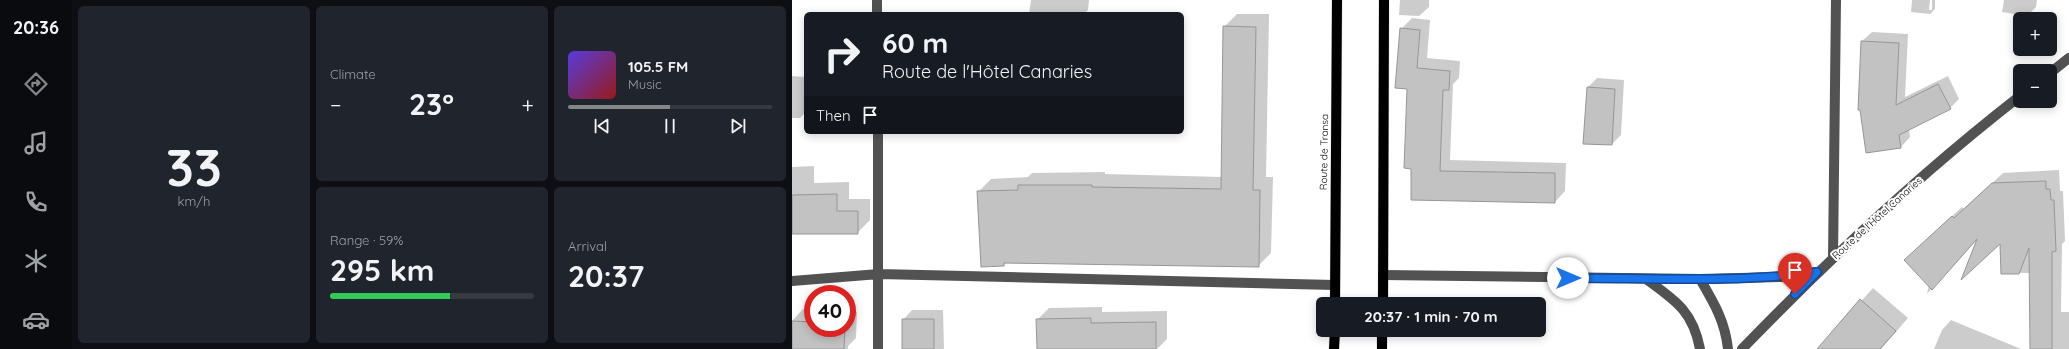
<!DOCTYPE html>
<html lang="en">
<head>
<meta charset="utf-8">
<style>
	:root { --surface:#171b24; --page:#20242c; --text:#f1f3f6; --muted:#9ea1a6; --line:#363941; --accent:#858687 }
	body { margin:0; font-family:Quicksand,sans-serif; background:var(--page); color:var(--text); height:100vh; display:flex; flex-direction:column; font-size:15px; white-space:nowrap }
	* { box-sizing:border-box; margin:0 }
	p { font-size:13px; color:var(--muted) }
	.icon { flex:none; width:22px; height:22px; fill:none; stroke:currentColor; stroke-width:2; stroke-linecap:round; stroke-linejoin:round }
	.map { position:relative; flex:1; overflow:hidden }
	.panel { display:flex; flex-direction:column; gap:6px; padding:6px; background:#0d0f14; width:720px }
	.panel>* { flex:none }
	.top-card { position:absolute; left:12px; top:12px; width:380px; height:122px; border-radius:6px; box-shadow:0 2px 10px #0003; background:#171b24; color:var(--text); overflow:hidden }
	.buttons { position:absolute; left:1221px; top:12px; display:grid; gap:8px }
	.buttons a { display:grid; place-items:center; width:44px; height:44px; border-radius:6px; background:var(--surface); box-shadow:0 2px 10px #0003; font-size:20px }
	.speed { position:absolute; left:12px; top:285px; display:flex; gap:8px; font-size:20px; font-weight:700; text-align:center }
	.speed>* { display:grid; place-content:center; width:52px; height:52px; border-radius:50%; background:var(--surface); box-shadow:0 2px 10px #0003; line-height:1 }
	.speed .limit { border:6px solid #d22; background:#fff; color:#111 }
	.pin { position:absolute; display:grid; place-items:center; width:34px; height:34px; color:#fff; margin:-41px -17px; border-radius:50% 50% 50% 0; rotate:-45deg; box-shadow:0 0 4px #0007 }
	.pin .icon { rotate:45deg }
	.me { position:absolute; width:44px; margin:-22px; rotate:90deg; stroke-linejoin:round; filter:drop-shadow(0 0 3px #0008) }
	.turn { display:flex; align-items:center; gap:14px; height:84px; padding:0 12px; font-size:18px }
	.turn .icon { width:52px; height:52px; stroke-width:2.5 }
	.turn b { display:block; font-size:28px; line-height:34px }
	.then { display:flex; align-items:center; height:38px; padding:0 12px; background:#0003; gap:8px; font-size:15px }
	.big { font-size:30px; font-weight:800; line-height:1.1 }
	.panel .card { flex:1; display:flex; flex-direction:column; justify-content:center; gap:6px; min-width:0; padding:0 14px; border-radius:6px; background:var(--page) }
	.panel .dial { align-items:center; gap:0 }
	.dial b { font-size:52px; line-height:1 }
	.song { display:flex; align-items:center; gap:12px }
	.cover { width:48px; height:48px; border-radius:6px; background:linear-gradient(135deg,hsl(250 70% 55%),hsl(0 70% 35%)) }
	.played { height:4px; border-radius:2px; background:linear-gradient(90deg,var(--accent) 50%,var(--line) 50%) }
	.keys { display:flex; justify-content:space-around; direction:ltr }
	.heat { display:flex; justify-content:space-between; align-items:center; font-size:22px; direction:ltr }
	.charge { height:6px; border-radius:3px; background:linear-gradient(90deg,#34c759 59%,var(--line) 0) }
	.panel .tiles { flex:1; display:grid; gap:6px; grid-template-columns:repeat(3,1fr) }
	.card:first-child { grid-row:span 2 }
	.trip { position:absolute; left:524px; top:297px; width:230px; height:40px; border-radius:6px; background:var(--surface); box-shadow:0 2px 10px #0003; font-weight:800; line-height:40px; text-align:center }
	main { display:flex; flex:1; min-height:0 }
	.dock { display:flex; flex-direction:column; width:72px; justify-content:space-around; align-items:center; background:#090b0e; color:var(--muted) }
	.dock .icon { width:28px; height:28px }
	.dock .current { color:var(--accent) }
	.dock b { font-size:18px; color:var(--text) }
	.map>svg:first-child { display:block }
	.shadow { fill:#0003 }
	.building { fill:#c2c2c2; stroke:#969696 }
	.lines { fill:none; stroke-linecap:round; stroke-linejoin:round }
	.major-casing { stroke:#dbdbdb; stroke-width:11 }
	.minor { stroke:#525252; stroke-width:10 }
	.major { stroke:#000; stroke-width:10 }
	.route-casing { stroke:#114b97; stroke-width:10 }
	.route { stroke:#1a73e8; stroke-width:7 }
	.labels { text-anchor:middle; dominant-baseline:central; stroke-width:4; stroke-linejoin:round; paint-order:stroke }
	.street-label { font-size:10px; fill:#000; stroke:#fff }
</style>
</head>
<body>
<main>
<nav class="dock">
<b>20:36</b>
<svg class="icon current" aria-label="directions" viewBox="0 0 24 24"><path d="M12 3l9 9-9 9-9-9zM9 14v-3h6M13 9l2 2-2 2"/></svg>
<svg class="icon" aria-label="music" viewBox="0 0 24 24"><path d="M9 18V5l10-2v13"/><circle cx="6" cy="18" r="3"/><circle cx="16" cy="16" r="3"/></svg>
<svg class="icon" aria-label="phone" viewBox="0 0 24 24"><path d="M5 4h4l2 5-3 2q2 4 5 5l2-3 5 2v4C11 20 4 13 5 4z"/></svg>
<svg class="icon" aria-label="climate" viewBox="0 0 24 24"><path d="M12 3v18M4 7l16 10M4 17L20 7"/></svg>
<svg class="icon" aria-label="car" viewBox="0 0 24 24"><path d="M5 17H2v-5l4-1 3-4h7l3 4 3 1v5h-3M9 17h6M6 11h13"/><circle cx="7" cy="17" r="2"/><circle cx="17" cy="17" r="2"/></svg>
</nav>
<section class="panel">
<div class="tiles">
<div class="card dial"><b>33</b><p>km/h</p></div>
<div class="card"><p>Climate</p>
<div class="heat"><a>−</a><b class="big">23°</b><a>+</a></div>
</div>
<div class="card">
<div class="song"><i class="cover"></i><div><b>105.5 FM</b><p>Music</p></div></div>
<div class="played"></div>
<div class="keys"><svg class="icon" aria-label="previous" viewBox="0 0 24 24"><path d="M18 5L8 12l10 7zM5 5v14"/></svg><svg class="icon" aria-label="pause" viewBox="0 0 24 24"><path d="M8 5v14M16 5v14"/></svg><svg class="icon" aria-label="next" viewBox="0 0 24 24"><path d="M6 5l10 7-10 7zM19 5v14"/></svg></div>
</div>
<div class="card"><p>Range · 59%</p><b class="big">295 km</b><div class="charge"></div></div>
<div class="card"><p>Arrival</p><b class="big">20:37</b></div>
</div>
</section>
<div class="map">
<svg width="1277" height="349" viewBox="0 0 1277 349">
	<rect width="100%" height="100%" fill="#fff"/>
	<path class="shadow" d="M239,0H297L296,10L292,14H237Z
		M608,0H637V7L627,16L607,15Z
		M1120,0H1138L1137,10H1140V0H1143V9L1138,14L1119,12Z
		M1212,0H1245L1244,7L1235,16L1210,12Z
		M445,14H477L474,177H481L479,253L466,266L215,262L212,265L186,192L199,179L236,177L240,173L313,172V174L430,177L432,27Z
		M620,18L638,20L635,58L668,61L667,78L661,84L658,160L774,163L773,191L763,202L620,168L616,88L609,29Z
		M1080,32L1116,34L1113,97L1156,76L1167,99L1158,108L1117,129L1118,137L1109,147L1070,41Z
		M0,76L14,77V112L8,118H0Z
		M805,78L832,80L829,135L820,144L796,87Z
		M22,166V183L57,182V199H78V220L65,233H0V167Z
		M1267,170L1268,191H1271L1273,241L1270,244L1269,312H1277V349H1239L1238,273H1210L1208,242L1187,237L1135,294L1137,285L1123,250L1170,207L1172,209L1211,173Z
		M1081,288L1116,318L1089,349H1026Z
		M310,307V312L375,311V339L365,349H246L245,320L257,308Z
		M11,309L21,310V328H55V311L65,312L64,338L56,346V349H0V321Z
		M120,310H151L152,349H111V320Z
		M1159,320L1229,349H1142L1150,330Z"/>
	<path class="building" d="M431,26L464,27L461,190H468L467,267L212,263V266L189,267L185,191L226,190V185H300V187L429,189Z
		M608,28L628,30L625,68L658,71L657,90H651L648,171L763,173V203L619,200V169L612,168L615,89L603,88Z
		M1069,41L1107,43L1104,105L1146,84L1159,109L1107,135L1109,148L1074,153L1068,110H1066Z
		M795,87L823,89L820,145L791,144Z
		M1254,181V189H1258L1259,200H1262L1264,251L1260,252V349H1238L1237,248L1227,274H1209L1208,244L1169,280L1185,239L1140,290L1112,260L1160,216L1162,218L1200,183Z
		M45,194V211H66V234H0V195Z
		M1068,299L1104,331L1088,349H1025Z
		M299,318V323L364,322V349H245L244,319Z
		M110,319H142V349H110Z
		M0,321L21,322V328H53L52,349H0Z"/>
	<g class="lines">
		<g class="major-casing">
			<path id="major" d="M543,304L545,0
				M591,304L592,0
				M542,349L543,330
				M590,349V330"/>
		</g>
		<path class="minor" d="M85,0V14
			M1258,73L1277,58
			M86,132V349
			M1041,258L1044,0
			M591,275L908,279L989,277L1025,272
			M854,279C883,300 901,311 908,349
			M908,279C922,303 933,321 936,349
			M0,281L87,274L543,285
			M950,349C1037,259 1129,173 1228,96"/>
		<use href="#major" class="major"/>
	</g>
	<g class="lines">
		<g class="route-casing">
			<path id="route" d="M776,278C859,278 943,283 1025,272L1003,294"/>
		</g>
		<use href="#route" class="route"/>
	</g>
	<g class="labels">
		<g class="street-label">
			<text transform="translate(532 152) rotate(-89)">Route de Transa</text>
			<text transform="translate(1085 218) rotate(-42)">Route de l'Hôtel Canaries</text>
		</g>
	</g>
</svg>
<div class="buttons">
<a>+</a>
<a>−</a>
</div>
<div class="speed"><div class="limit">40</div></div>
<div class="pin" style="left:1003px;top:294px;background:#d93025"><svg class="icon" aria-label="arrive" viewBox="0 0 24 24"><path d="M6 21V4h12l-3 4 3 4H6"/></svg></div>
<svg class="me" style="left:776px;top:278px" viewBox="-20 -20 40 40"><circle r="19" fill="#fff"/><path d="M0-13L10 11 0 6-10 11z" fill="#1a73e8"/></svg>
<div class="trip">20:37 · 1 min · 70 m</div>
<div class="top-card">
<div class="turn"><svg class="icon" aria-label="right" viewBox="0 0 24 24"><path d="M7 20v-9h11M14 6l5 5-5 5"/></svg><div><b>60 m</b>Route de l'Hôtel Canaries</div></div>
<div class="then">Then<svg class="icon" aria-label="arrive" viewBox="0 0 24 24"><path d="M6 21V4h12l-3 4 3 4H6"/></svg></div>
</div>
</div>
</main>
</body>
</html>
